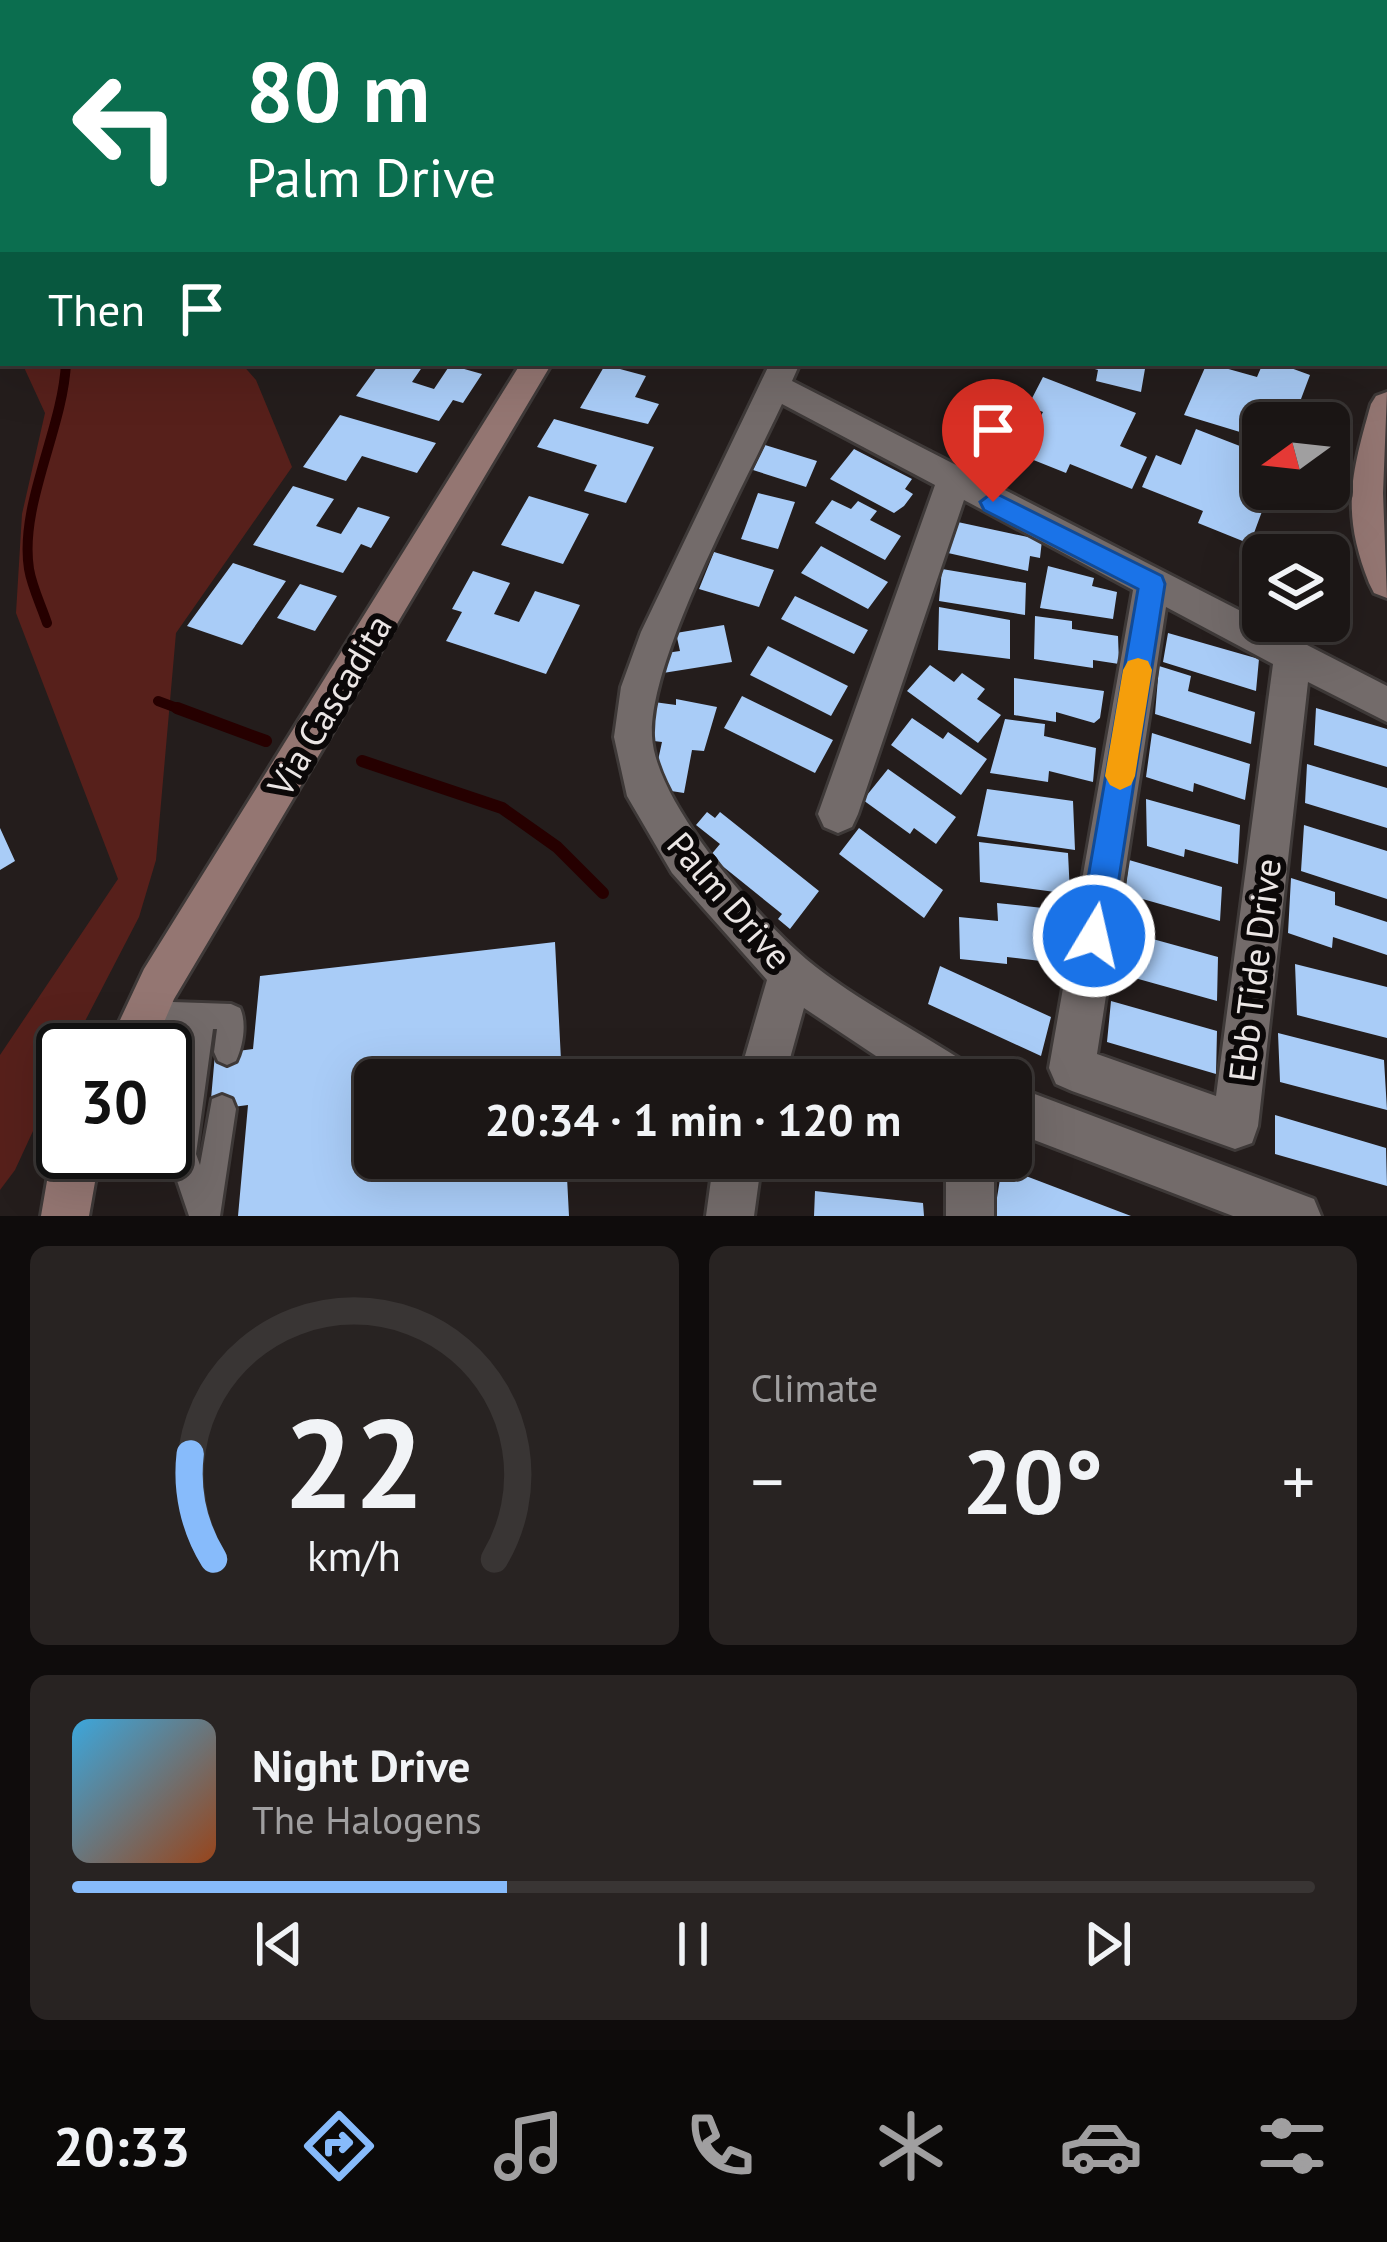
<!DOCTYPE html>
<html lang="en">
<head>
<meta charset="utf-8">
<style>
	:root { --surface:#1b1615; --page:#282322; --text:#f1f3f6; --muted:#a09fa0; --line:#393534; --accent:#87bbfb }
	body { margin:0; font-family:"PT Sans",sans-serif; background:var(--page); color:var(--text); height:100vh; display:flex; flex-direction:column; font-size:45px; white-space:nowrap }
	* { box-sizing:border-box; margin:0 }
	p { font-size:39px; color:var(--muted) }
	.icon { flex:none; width:66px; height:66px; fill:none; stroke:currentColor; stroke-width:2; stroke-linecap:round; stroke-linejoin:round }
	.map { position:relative; height:1216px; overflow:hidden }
	.panel { display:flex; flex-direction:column; gap:30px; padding:30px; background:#0f0c0c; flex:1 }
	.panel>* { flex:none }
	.guide { position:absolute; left:0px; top:0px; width:1389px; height:366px; box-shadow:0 12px 48px #0002,0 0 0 3px var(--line); background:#0b6e4f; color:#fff; overflow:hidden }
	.needle { width:78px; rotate:255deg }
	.controls { position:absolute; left:1242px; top:402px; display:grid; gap:24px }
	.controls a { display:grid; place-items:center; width:108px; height:108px; border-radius:18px; background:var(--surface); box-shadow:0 12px 48px #0002,0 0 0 3px var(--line); font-size:60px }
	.speed { position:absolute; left:36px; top:1023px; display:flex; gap:24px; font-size:60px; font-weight:700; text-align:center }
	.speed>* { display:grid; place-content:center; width:156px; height:156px; border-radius:50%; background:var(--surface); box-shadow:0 12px 48px #0002,0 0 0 3px var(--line); line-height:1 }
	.speed .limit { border:6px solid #111; border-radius:18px; background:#fff; color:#111 }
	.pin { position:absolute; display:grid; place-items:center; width:102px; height:102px; color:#fff; margin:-123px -51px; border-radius:50% 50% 50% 0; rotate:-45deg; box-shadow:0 0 12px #0007 }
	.pin .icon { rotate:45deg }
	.me { position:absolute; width:132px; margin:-66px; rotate:9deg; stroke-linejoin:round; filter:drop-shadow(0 0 9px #0008) }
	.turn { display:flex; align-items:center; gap:42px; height:252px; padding:0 48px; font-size:54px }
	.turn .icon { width:156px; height:156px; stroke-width:2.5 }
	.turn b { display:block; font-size:84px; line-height:102px }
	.then { display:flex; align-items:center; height:114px; padding:0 48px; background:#0003; gap:24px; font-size:45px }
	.big { font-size:90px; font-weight:700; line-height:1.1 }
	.panel .card { flex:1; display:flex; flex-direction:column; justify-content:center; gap:18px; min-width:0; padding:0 42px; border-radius:18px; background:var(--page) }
	.panel .dial { align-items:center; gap:0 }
	.dial svg { height:312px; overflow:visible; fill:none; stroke:var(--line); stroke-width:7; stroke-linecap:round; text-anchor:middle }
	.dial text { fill:var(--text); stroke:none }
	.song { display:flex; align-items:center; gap:36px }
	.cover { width:144px; height:144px; border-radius:18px; background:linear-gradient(135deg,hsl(200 70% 55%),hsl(20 70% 35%)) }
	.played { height:12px; border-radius:6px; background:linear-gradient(90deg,var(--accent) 35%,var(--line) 35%) }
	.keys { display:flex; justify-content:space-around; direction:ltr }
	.heat { display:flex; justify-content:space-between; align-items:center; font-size:66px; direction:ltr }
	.panel .tiles { flex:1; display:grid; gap:30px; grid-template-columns:1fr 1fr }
	.card:last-child { grid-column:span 2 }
	.trip { position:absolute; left:354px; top:1059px; width:678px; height:120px; border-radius:18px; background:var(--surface); box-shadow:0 12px 48px #0002,0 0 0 3px var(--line); font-weight:700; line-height:120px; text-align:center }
	.tab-bar { display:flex; height:192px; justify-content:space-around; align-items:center; background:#0b0908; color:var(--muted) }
	.tab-bar .icon { width:84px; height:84px }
	.tab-bar .selected { color:var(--accent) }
	.tab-bar b { font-size:54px; color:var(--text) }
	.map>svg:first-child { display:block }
	.green { fill:#57201b }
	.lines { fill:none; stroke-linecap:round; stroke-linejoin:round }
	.stream-far2 { stroke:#260000; stroke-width:8 }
	.stream-far1 { stroke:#260000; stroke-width:10 }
	.stream { stroke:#260000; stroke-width:12 }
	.building { fill:#a9ccf7 }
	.lane-casing { stroke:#3e3938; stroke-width:6 }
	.street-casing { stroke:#3e3938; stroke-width:6 }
	.secondary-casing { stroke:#3e3938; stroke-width:6 }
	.lane { fill:#736b6a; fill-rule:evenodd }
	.street { fill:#736b6a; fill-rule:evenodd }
	.secondary { fill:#947672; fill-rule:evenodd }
	.route { fill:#1a73e8; stroke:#114b97; stroke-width:3 }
	.slow { fill:#f59e0b }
	.labels { text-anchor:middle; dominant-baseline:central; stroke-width:12; stroke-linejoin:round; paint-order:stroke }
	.street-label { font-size:36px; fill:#ebe6e5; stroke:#0b0808 }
</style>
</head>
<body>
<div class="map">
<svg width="1387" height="1216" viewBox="0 0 1387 1216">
	<rect width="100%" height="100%" fill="#241d1c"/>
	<path class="green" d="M22,363H241L256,380L292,467L176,633L156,860L139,917L70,1050H63V1066L15,1170L0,1190V1055L118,879L16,613L22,514L45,413Z"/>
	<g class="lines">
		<path class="stream-far2" d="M0,218L3,223"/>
		<path class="stream-far1" d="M47,623C41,605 32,587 29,569C19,505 63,429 66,363
			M158,701L185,711"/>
		<path class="stream" d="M177,708L266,741
			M362,761L502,808L557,847L603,893"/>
	</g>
	<path class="building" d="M380,363H425L412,382L434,389L450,365L482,374L463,403L453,400L439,421L356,396Z
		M1076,363H1146L1141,392L1096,381L1098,370Z
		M1207,363L1257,377L1263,363H1277L1310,375L1295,415L1315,423H1263V439L1184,415Z
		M605,365L646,376L635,397L659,404L648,424L580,408Z
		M1043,377L1136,413L1120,446L1147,457L1132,489L1070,464L1066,473L1021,455L1043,412L1028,406Z
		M340,415L436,443L417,473L362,456L346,481L303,467Z
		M554,419L654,447L626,503L584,491L597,465L537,447Z
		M1196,429L1263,455V489H1287L1283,500L1268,495L1250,544L1198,523L1203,511L1142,487L1156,455L1181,465Z
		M765,445L817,461L806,487L753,470Z
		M854,449L912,479L905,489L913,494L904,506L894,513L830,479Z
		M293,486L334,499L316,526L341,534L358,507L390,517L371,548L361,544L343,573L253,545Z
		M758,493L795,502L778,549L741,539Z
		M529,496L589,514L563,564L501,545Z
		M832,500L851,509L858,501L877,511L870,520L901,536L885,560L815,523Z
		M953,521L1042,540L1040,558L1030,556L1028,571L948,553Z
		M821,546L888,582L868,609L801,573Z
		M714,552L774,570L759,607L699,589Z
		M233,563L286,581L242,645L187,626Z
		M1048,566L1094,578L1092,586L1117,592L1113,619L1040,608Z
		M942,569L1026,583L1025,615L939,601Z
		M473,571L510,583L494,614L519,622L535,591L580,605L546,674L446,641L462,612L452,609Z
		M300,584L337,596L315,631L277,618Z
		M795,596L868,630L854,654L781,619Z
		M939,607L1010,620V659L938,650Z
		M1035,616L1072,621V629L1118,636L1119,664L1093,660V668L1034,659Z
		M724,625L732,662L663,673L659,654L680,651L676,633Z
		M1168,633L1259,659L1256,691L1163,662Z
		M768,646L848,686L831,716L750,675Z
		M930,665L954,682L962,673L985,689L977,699L1001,715L978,743L907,691Z
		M1159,666L1191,676L1188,691L1255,712L1251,744L1155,714Z
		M1014,678L1104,691L1100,718L1094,723L1056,712V722L1014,715Z
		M742,696L833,740L815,773L724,728Z
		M676,699L717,707L704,751L692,750L684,793L652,788L662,742L646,740L654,702L676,705Z
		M1316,708L1387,729V767L1314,745Z
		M912,718L943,739L948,732L987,759L961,795L891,745Z
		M1005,719L1045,724L1044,736L1096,748L1093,782L1049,771L1048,782L990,773Z
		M1152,733L1250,764L1245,800L1194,783L1193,792L1146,777Z
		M1307,764L1387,788V828L1305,803Z
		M888,769L956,817L936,844L914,828L910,834L863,800Z
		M987,789L1073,801L1075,850L977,836Z
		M1146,799L1240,825L1238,864L1185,849L1184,857L1147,846Z
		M707,812L715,818L720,812L819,891L790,929L778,919L782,914L710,856L720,844L696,825Z
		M1304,825L1387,851V899L1301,871Z
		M0,828L15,861L0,870Z
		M859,828L943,890L924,918L839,854Z
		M979,842L1068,853L1070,894L980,882Z
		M1129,860L1222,887L1220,921L1125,894Z
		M1291,878L1335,892V905L1387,922V955L1333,937L1332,948L1288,933Z
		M997,903L1043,908L1044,926L1055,927L1057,963L1007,957V964L960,959L959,917L998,921Z
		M1120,930L1218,957L1217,1001L1117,973Z
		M555,942L562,1080H375V1158H566L569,1216H238L248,1105L210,1110L215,1054L253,1049L260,976Z
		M1295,964L1387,987V1038L1297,1015Z
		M940,966L1051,1017L1041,1056L928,1004Z
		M1111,1001L1217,1031L1216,1074L1107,1042Z
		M1278,1033L1384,1060L1387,1110L1280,1082Z
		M1275,1115L1386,1148L1387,1186L1275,1154Z
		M830,1158H913V1170L829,1161Z
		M1002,1167L1131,1216H994Z
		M815,1191L923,1203L924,1216H814Z"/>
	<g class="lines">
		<g class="lane-casing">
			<path id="lane" d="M1033,0H1047L1031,3Z
				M144,1001L231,1004L240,1008C247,1023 243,1046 236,1061L227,1065L218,1061L214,1052L217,1029H213L196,1154L200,1165L212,1099L222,1095L232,1099L236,1109L220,1216H189L168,1154L187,1028L144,1027L135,1023L131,1014L135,1005Z"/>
		</g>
		<g class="street-casing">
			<path id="street" d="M381,0H412L414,3H383Z
				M770,363H800L792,381L1387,686V722L1308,682L1258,1126L1252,1143L1235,1149L1072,1091L1056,1084L1049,1068L1133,590L964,500L858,814L852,827L838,833L824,827L818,814L935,485L782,404C746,482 649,657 652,736C655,802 757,917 806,959C854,999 916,1030 968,1064L975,1080H912L804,1008L784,1080H738L767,980L672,873L627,796L614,737L621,687L641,632ZM1166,607L1273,664L1216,1096L1097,1054Z
				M1011,1085L1314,1199L1321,1216H1233L1011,1131Z
				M714,1158H762L754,1216H706Z
				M946,1158H994V1216H946Z"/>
		</g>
		<g class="secondary-casing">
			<path id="secondary" d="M635,0H659V3H635Z
				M921,0H954L956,3H923Z
				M1386,130H1387V147H1386Z
				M521,363H552L174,999L152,1050H106L144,969Z
				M1387,392L1383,493L1387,598L1374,593L1369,583C1341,512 1351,475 1371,404L1376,396Z
				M63,1145V1152H108L95,1182L89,1216H41L47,1181Z"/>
		</g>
		<use href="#lane" class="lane"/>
		<use href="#street" class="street"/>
		<use href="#secondary" class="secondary"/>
	</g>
	<path class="route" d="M993,492L1162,576L1165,584L1110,936L1105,947L1094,952L1082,947L1078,936L1138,589L984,510L980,502Z"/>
	<path class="slow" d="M1138,658L1148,661L1152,670L1135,776L1131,785L1120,790L1110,785L1105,776L1123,670L1128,661Z"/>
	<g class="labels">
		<g class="street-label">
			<text transform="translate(329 705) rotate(-59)">Via Cascadita</text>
			<text transform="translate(730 900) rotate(49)">Palm Drive</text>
			<text transform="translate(1254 970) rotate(-83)">Ebb Tide Drive</text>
		</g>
	</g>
</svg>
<div class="controls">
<a><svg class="needle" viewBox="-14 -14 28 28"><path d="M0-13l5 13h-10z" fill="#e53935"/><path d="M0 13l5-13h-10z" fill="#a09fa0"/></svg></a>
<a><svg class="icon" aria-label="layers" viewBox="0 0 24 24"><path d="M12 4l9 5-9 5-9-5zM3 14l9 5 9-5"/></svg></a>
</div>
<div class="speed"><div class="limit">30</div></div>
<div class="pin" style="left:993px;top:502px;background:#d93025"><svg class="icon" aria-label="arrive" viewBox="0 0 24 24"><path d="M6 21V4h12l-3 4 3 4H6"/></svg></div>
<svg class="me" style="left:1094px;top:936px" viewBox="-20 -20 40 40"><circle r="17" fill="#1a73e8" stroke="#fff" stroke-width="3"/><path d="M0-11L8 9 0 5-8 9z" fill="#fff"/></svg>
<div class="trip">20:34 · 1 min · 120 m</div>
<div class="guide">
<div class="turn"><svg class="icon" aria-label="left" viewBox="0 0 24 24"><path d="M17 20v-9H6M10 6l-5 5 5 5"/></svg><div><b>80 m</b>Palm Drive</div></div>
<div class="then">Then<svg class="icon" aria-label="arrive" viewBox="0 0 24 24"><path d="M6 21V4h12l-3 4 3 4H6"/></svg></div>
</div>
</div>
<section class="panel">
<div class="tiles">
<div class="card dial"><svg viewBox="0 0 100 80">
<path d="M14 69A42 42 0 1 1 86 69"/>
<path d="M14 69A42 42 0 0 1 8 42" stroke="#87bbfb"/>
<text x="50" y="56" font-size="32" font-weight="700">22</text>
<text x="50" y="72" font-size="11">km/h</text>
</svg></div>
<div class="card"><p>Climate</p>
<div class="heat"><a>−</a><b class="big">20°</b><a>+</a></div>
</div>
<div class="card">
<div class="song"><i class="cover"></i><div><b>Night Drive</b><p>The Halogens</p></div></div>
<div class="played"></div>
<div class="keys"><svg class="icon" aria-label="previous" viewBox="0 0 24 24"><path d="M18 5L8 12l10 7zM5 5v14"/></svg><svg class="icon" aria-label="pause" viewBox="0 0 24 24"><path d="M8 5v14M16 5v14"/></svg><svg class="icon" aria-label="next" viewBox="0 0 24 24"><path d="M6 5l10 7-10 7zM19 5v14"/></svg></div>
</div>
</div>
</section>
<nav class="tab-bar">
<b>20:33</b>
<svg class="icon selected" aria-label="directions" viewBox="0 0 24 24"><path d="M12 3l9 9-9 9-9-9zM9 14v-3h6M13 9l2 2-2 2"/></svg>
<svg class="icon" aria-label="music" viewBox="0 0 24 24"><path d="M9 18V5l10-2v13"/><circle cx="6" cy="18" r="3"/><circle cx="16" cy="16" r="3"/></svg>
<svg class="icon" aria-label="phone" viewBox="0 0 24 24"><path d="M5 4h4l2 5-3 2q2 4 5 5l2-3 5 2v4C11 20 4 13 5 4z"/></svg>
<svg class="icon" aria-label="climate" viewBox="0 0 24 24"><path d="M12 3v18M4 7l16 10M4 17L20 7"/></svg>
<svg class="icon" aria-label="car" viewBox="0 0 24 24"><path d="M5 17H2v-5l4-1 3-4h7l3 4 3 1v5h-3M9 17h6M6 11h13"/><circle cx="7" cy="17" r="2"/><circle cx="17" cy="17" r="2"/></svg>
<svg class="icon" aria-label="filters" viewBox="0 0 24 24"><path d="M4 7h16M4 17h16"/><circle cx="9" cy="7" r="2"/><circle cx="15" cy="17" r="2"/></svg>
</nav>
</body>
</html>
